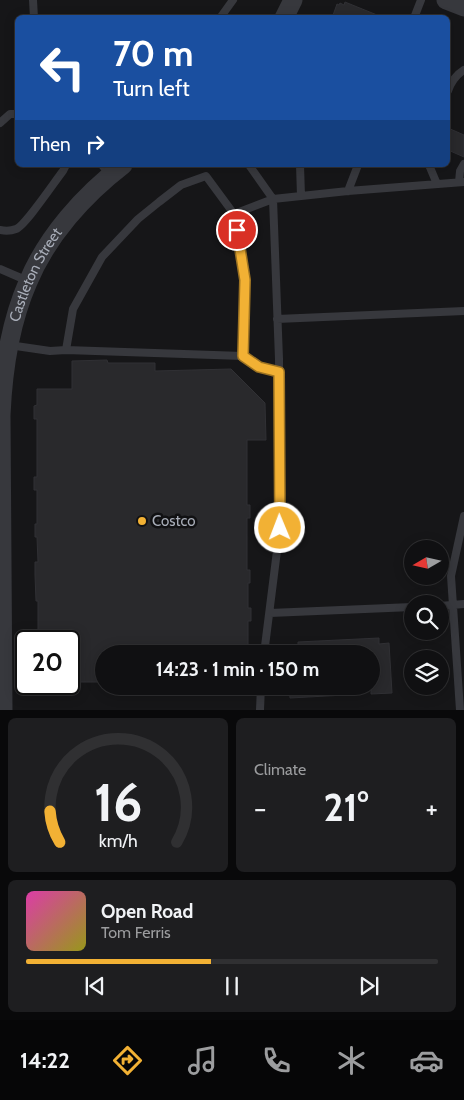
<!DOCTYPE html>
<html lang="en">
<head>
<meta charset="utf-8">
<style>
	:root { --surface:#101012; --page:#1e1e20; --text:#f1f3f6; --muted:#9c9d9f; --line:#303032; --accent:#f2b134 }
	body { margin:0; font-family:Cabin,sans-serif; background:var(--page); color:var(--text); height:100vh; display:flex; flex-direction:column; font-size:19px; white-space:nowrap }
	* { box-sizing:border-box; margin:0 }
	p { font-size:16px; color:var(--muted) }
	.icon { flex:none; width:28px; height:28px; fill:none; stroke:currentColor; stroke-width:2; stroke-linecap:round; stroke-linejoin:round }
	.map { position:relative; height:710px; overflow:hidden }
	.details { display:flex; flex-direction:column; gap:8px; padding:8px; background:#09090a; flex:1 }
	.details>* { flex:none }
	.banner { position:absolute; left:15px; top:15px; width:435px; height:152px; border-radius:8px; box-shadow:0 2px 12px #0003,0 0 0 1px var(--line); background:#1a4fa0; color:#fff; overflow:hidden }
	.needle { width:32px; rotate:261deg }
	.fabs { position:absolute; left:404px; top:540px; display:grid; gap:10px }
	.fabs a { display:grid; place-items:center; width:45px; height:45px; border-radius:50%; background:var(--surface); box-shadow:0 2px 12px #0003,0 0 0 1px var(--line); font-size:25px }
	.speed { position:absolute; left:15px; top:630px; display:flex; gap:10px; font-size:25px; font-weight:700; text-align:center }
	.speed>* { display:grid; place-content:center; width:65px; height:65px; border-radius:50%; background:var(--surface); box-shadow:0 2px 12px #0003,0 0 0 1px var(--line); line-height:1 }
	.speed .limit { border:2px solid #111; border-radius:8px; background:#fff; color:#111 }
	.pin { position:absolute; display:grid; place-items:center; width:42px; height:42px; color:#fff; margin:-21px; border:2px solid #fff; border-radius:50%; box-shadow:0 1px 5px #0007 }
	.me { position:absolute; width:55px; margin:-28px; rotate:359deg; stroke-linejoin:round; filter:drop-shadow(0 0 4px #0008) }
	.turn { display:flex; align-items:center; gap:18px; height:105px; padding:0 15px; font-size:22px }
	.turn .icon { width:65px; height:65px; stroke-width:2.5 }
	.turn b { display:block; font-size:35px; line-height:42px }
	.then { display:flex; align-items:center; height:48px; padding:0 15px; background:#0003; gap:10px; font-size:19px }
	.big { font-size:38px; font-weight:700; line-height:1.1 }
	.details .widget { flex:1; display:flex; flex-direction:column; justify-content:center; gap:8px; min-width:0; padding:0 18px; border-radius:8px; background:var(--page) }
	.details .dial { align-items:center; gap:0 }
	.dial svg { height:130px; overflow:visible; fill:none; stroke:var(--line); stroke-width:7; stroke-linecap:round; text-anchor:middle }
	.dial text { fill:var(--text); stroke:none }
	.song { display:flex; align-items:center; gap:15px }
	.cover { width:60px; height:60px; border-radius:8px; background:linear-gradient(135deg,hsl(320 70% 55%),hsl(60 70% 35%)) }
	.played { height:5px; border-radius:2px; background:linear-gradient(90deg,var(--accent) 45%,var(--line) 45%) }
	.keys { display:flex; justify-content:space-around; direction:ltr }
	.heat { display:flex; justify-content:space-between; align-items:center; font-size:28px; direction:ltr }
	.details .tiles { flex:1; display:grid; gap:8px; grid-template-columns:1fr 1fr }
	.widget:last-child { grid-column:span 2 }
	.trip { position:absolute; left:95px; top:645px; width:285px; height:50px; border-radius:25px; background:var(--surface); box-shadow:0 2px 12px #0003,0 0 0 1px var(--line); font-weight:700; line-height:50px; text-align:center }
	.menu { display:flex; height:80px; justify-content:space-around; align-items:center; background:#060607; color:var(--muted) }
	.menu .icon { width:35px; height:35px }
	.menu .current { color:var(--accent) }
	.menu b { font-size:22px; color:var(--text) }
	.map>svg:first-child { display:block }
	.building { fill:#29292c; stroke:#303034 }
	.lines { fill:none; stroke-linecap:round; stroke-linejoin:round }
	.service { stroke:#37383d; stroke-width:8 }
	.tertiary { stroke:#37383d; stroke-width:19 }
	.route-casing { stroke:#9d7322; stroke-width:12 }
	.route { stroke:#f2b134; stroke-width:9 }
	.poi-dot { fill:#f2b134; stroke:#111113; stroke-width:2 }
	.labels { text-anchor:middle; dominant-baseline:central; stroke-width:5; stroke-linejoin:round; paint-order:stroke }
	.street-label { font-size:15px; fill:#a8adb8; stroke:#111113 }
	.poi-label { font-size:15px; fill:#a8adb8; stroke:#111113; text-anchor:start }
</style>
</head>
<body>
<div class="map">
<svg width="464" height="710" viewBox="0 0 464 710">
	<rect width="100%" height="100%" fill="#161618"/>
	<path class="building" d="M345,2L382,17L381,18H332L337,4L339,5L340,3L344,5Z
		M448,128L464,135V157L448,150Z
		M107,360L108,363H155V371L231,369L265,403L266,440H247V505H250V518H247V570H250V583H248V608H251V621H248V647H178V654H104V682H69V641H38V601H36L35,575V562H38L37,537H35V524H37V490H34V477H37V419H34V406L37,405V389H72V361Z
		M379,638V644L389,643L392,693L371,694V654H298V642Z
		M289,686H345V695L290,698Z"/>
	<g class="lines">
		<path class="service" d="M33,0L34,18
			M220,18L233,0
			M414,18L421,0
			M448,91C451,82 456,75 464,70
			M0,123L10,114H18
			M102,165L110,175
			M249,165L273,199L279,359L280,527L264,654
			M300,165L301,196
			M429,165L437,184
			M459,182L460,171L464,164
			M348,191L358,165
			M0,230C5,231 11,231 16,229C25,226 55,181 63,171L66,165
			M0,269L28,281
			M277,319L464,311
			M9,345L50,351L66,350L73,309L102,257L138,219L159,202L181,185L206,176L234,214L273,199L348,191L464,182
			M66,350L243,356L245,280L234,214
			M243,356L259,367L279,372
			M440,606L464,604
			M270,613L412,607
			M260,710L261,686
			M460,710L451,576L464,516"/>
		<g class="tertiary">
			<path d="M446,0L464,7"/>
			<path d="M284,18L293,0"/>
			<path id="s1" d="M3,710L1,415C3,370 10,323 28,282C47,236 84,195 123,165"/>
		</g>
	</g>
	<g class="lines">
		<g class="route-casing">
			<path id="route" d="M237,230L245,280L243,356L259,367L279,372L280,528"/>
		</g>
		<use href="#route" class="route"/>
	</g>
	<circle class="poi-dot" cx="142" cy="521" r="5"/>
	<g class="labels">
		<g class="street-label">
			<text stroke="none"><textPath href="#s1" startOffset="441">Castleton Street</textPath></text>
		</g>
		<g class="poi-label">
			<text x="152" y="521">Costco</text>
		</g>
	</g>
</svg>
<div class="fabs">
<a><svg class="needle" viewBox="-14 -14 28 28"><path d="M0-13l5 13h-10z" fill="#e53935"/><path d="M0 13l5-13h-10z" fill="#9c9d9f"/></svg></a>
<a><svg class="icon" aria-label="search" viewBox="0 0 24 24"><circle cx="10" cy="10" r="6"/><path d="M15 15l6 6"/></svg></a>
<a><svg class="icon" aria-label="layers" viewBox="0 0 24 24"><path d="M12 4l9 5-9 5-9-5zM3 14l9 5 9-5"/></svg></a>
</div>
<div class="speed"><div class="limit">20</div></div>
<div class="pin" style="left:237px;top:230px;background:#d93025"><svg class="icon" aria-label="arrive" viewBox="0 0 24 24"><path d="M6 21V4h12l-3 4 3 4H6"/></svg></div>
<svg class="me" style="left:280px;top:528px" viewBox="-20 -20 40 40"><circle r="17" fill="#f2b134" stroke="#fff" stroke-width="3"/><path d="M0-11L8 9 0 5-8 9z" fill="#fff"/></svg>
<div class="trip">14:23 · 1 min · 150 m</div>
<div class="banner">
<div class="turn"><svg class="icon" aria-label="left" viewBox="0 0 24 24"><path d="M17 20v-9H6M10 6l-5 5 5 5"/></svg><div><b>70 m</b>Turn left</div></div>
<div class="then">Then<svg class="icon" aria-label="right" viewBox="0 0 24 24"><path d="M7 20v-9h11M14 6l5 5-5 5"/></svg></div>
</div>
</div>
<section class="details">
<div class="tiles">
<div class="widget dial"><svg viewBox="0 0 100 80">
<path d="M14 69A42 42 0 1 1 86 69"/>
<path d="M14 69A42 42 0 0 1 8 50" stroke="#f2b134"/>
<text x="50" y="56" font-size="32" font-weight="700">16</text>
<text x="50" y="72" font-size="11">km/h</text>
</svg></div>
<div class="widget"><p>Climate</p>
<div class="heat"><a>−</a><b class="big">21°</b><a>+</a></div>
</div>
<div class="widget">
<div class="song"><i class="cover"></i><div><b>Open Road</b><p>Tom Ferris</p></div></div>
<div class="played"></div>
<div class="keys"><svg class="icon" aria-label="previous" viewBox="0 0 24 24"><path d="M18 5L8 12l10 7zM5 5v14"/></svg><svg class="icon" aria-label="pause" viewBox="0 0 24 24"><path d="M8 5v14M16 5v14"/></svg><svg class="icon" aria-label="next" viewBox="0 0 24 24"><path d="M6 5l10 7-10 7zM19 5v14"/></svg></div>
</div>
</div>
</section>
<nav class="menu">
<b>14:22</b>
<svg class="icon current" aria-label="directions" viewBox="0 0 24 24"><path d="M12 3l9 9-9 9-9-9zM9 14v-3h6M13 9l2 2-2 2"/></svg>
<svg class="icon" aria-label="music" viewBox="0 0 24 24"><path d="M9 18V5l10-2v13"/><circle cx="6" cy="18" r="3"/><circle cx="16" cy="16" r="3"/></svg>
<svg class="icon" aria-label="phone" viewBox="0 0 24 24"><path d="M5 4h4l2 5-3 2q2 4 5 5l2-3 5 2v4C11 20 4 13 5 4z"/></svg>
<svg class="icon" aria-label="climate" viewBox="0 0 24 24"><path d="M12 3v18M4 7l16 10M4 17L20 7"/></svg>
<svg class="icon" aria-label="car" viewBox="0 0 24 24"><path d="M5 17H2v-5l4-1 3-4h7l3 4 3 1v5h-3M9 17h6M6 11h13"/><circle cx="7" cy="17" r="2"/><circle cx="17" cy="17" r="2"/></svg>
</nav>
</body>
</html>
